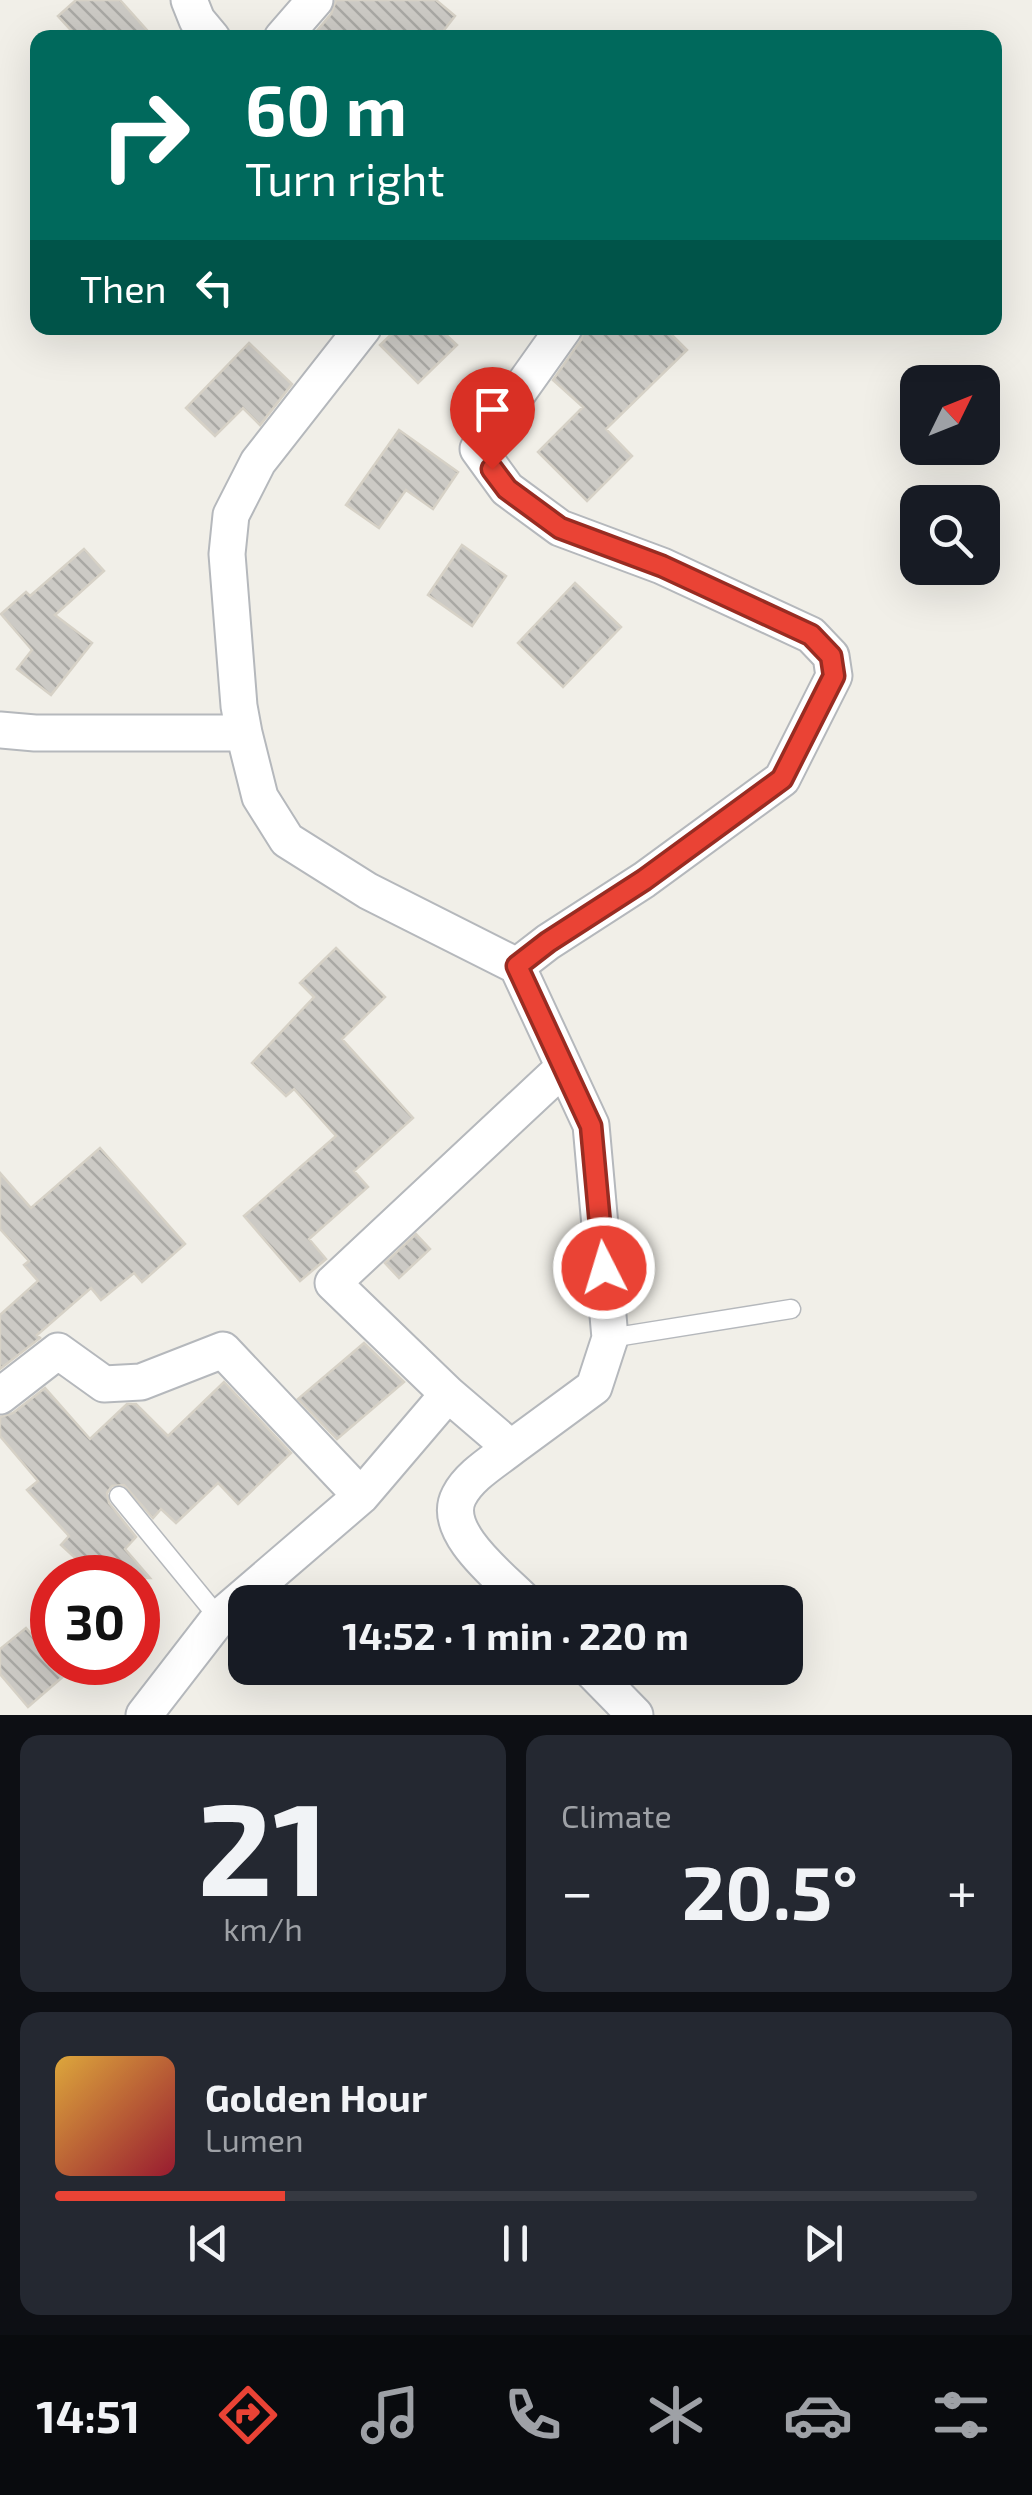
<!DOCTYPE html>
<html lang="en">
<head>
<meta charset="utf-8">
<style>
	:root { --surface:#171b24; --page:#242831; --text:#f1f3f6; --muted:#9ea1a6; --line:#363941; --accent:#ea4335 }
	body { margin:0; font-family:"Exo 2",sans-serif; background:var(--page); color:var(--text); height:100vh; display:flex; flex-direction:column; font-size:38px; white-space:nowrap }
	* { box-sizing:border-box; margin:0 }
	p { font-size:32px; color:var(--muted) }
	.icon { flex:none; width:55px; height:55px; fill:none; stroke:currentColor; stroke-width:2; stroke-linecap:round; stroke-linejoin:round }
	.map { position:relative; height:1715px; overflow:hidden }
	.panel { display:flex; flex-direction:column; gap:20px; padding:20px; background:#0d0f14; flex:1 }
	.panel>* { flex:none }
	.top-card { position:absolute; left:30px; top:30px; width:972px; height:305px; border-radius:20px; box-shadow:0 10px 40px #0002; background:#00695c; color:#fff; overflow:hidden }
	.needle { width:65px; rotate:47deg }
	.tools { position:absolute; left:900px; top:365px; display:grid; gap:20px }
	.tools a { display:grid; place-items:center; width:100px; height:100px; border-radius:20px; background:var(--surface); box-shadow:0 10px 40px #0002; font-size:50px }
	.speed { position:absolute; left:30px; top:1555px; display:flex; gap:20px; font-size:50px; font-weight:700; text-align:center }
	.speed>* { display:grid; place-content:center; width:130px; height:130px; border-radius:50%; background:var(--surface); box-shadow:0 10px 40px #0002; line-height:1 }
	.speed .limit { border:15px solid #d22; background:#fff; color:#111 }
	.pin { position:absolute; display:grid; place-items:center; width:85px; height:85px; color:#fff; margin:-102px -42px; border-radius:50% 50% 50% 0; rotate:-45deg; box-shadow:0 0 10px #0007 }
	.pin .icon { rotate:45deg }
	.me { position:absolute; width:110px; margin:-55px; rotate:355deg; stroke-linejoin:round; filter:drop-shadow(0 0 8px #0008) }
	.turn { display:flex; align-items:center; gap:35px; height:210px; padding:0 50px; font-size:45px }
	.turn .icon { width:130px; height:130px; stroke-width:2.5 }
	.turn b { display:block; font-size:70px; line-height:85px }
	.then { display:flex; align-items:center; height:95px; padding:0 50px; background:#0003; gap:20px; font-size:38px }
	.big { font-size:75px; font-weight:700; line-height:1.1 }
	.panel .card { flex:1; display:flex; flex-direction:column; justify-content:center; gap:15px; min-width:0; padding:0 35px; border-radius:20px; background:var(--page) }
	.panel .dial { align-items:center; gap:0 }
	.dial b { font-size:130px; line-height:1 }
	.song { display:flex; align-items:center; gap:30px }
	.cover { width:120px; height:120px; border-radius:15px; background:linear-gradient(135deg,hsl(40 70% 55%),hsl(350 70% 35%)) }
	.played { height:10px; border-radius:5px; background:linear-gradient(90deg,var(--accent) 25%,var(--line) 25%) }
	.keys { display:flex; justify-content:space-around; direction:ltr }
	.heat { display:flex; justify-content:space-between; align-items:center; font-size:55px; direction:ltr }
	.panel .tiles { flex:1; display:grid; gap:20px; grid-template-columns:1fr 1fr }
	.card:last-child { grid-column:span 2 }
	.trip { position:absolute; left:228px; top:1585px; width:575px; height:100px; border-radius:20px; background:var(--surface); box-shadow:0 10px 40px #0002; font-weight:700; line-height:100px; text-align:center }
	.tab-bar { display:flex; height:160px; justify-content:space-around; align-items:center; background:#090b0e; color:var(--muted) }
	.tab-bar .icon { width:70px; height:70px }
	.tab-bar .selected { color:var(--accent) }
	.tab-bar b { font-size:45px; color:var(--text) }
	.map>svg:first-child { display:block }
	.building { fill:url(#building-back-hatch); stroke:#d6d1c6; stroke-width:2.5 }
	.lines { fill:none; stroke-linecap:round; stroke-linejoin:round }
	.lane-casing { stroke:#b5b8bc; stroke-width:21 }
	.street-casing { stroke:#b5b8bc; stroke-width:39 }
	.lane { stroke:#fff; stroke-width:18 }
	.street { stroke:#fff; stroke-width:35 }
	.route-casing { stroke:#982c22; stroke-width:25 }
	.route { stroke:#ea4335; stroke-width:18 }
</style>
</head>
<body>
<div class="map">
<svg width="1032" height="1715" viewBox="0 0 1032 1715">
	<defs>
		<pattern id="building-back-hatch" width="6" height="6" patternUnits="userSpaceOnUse" patternTransform="scale(2.5)"><rect width="6" height="6" fill="#cccac5"/><path d="M-1 5l2 2M0 0l6 6M5-1l2 2" fill="none" stroke="#a9a8a4"/></pattern>
	</defs>
	<rect width="100%" height="100%" fill="#f1efe8"/>
	<path class="building" d="M76,0H120L154,38H78L58,16Z
		M336,0H436L455,16L438,38H311L331,14Z
		M398,328H439L457,345L418,383L380,345Z
		M585,328H665L687,350L606,429L632,456L587,501L538,452L583,407L553,380L581,340Z
		M249,343L292,384L260,425L243,408L215,436L186,408Z
		M399,430L458,472L433,509L406,490L379,528L346,505Z
		M462,545L506,576L472,626L428,595Z
		M84,549L104,571L55,615L92,643L51,695L17,669L32,650L1,614L26,592L30,596Z
		M575,583L621,627L563,687L518,643Z
		M336,948L385,997L342,1039L413,1118L354,1171L368,1187L309,1239L326,1259L300,1281L244,1216L336,1136L294,1089L286,1096L252,1063L314,997L300,983Z
		M100,1148L185,1244L142,1282L134,1273L101,1300L91,1288L37,1335L40,1338L0,1369V1315L38,1281L24,1265L29,1261L0,1229V1173L31,1208Z
		M416,1234L430,1249L399,1278L385,1263Z
		M364,1343L404,1382L337,1439L298,1399Z
		M224,1382L291,1453L238,1504L218,1483L176,1523L161,1509L153,1518L124,1485L112,1486L107,1493L109,1503L136,1537L125,1549L150,1578H97L61,1545L69,1536L27,1490L38,1481L0,1436V1417L13,1413L45,1388L90,1439L127,1404H136L168,1436Z
		M26,1628L52,1659V1662H56L66,1674L28,1707L0,1674V1649Z"/>
	<g class="lines">
		<g class="lane-casing">
			<path id="lane" d="M610,1338L791,1309
				M119,1496L219,1618"/>
		</g>
		<g class="street-casing">
			<path id="street" d="M189,0L197,20L212,38
				M282,38L315,0
				M363,328L258,462L231,515L227,554L239,706L244,733L260,797L287,840L368,891L517,966L548,942L644,880L782,779L834,676L831,656L811,635L662,566L560,528L507,489L478,449L564,328
				M0,730L35,733H244
				M0,1396L58,1351L104,1384L141,1382L223,1350L361,1496
				M511,1448L594,1387L610,1338L591,1125L517,966
				M525,1602C503,1579 440,1532 459,1496C469,1476 493,1462 511,1448L448,1394L333,1283L564,1067
				M589,1668L635,1715
				M144,1715L219,1618L361,1496L448,1394"/>
		</g>
		<use href="#lane" class="lane"/>
		<use href="#street" class="street"/>
	</g>
	<g class="lines">
		<g class="route-casing">
			<path id="route" d="M492,469L507,489L560,528L662,566L811,635L831,656L834,676L782,779L644,880L548,942L517,966L591,1126L604,1268"/>
		</g>
		<use href="#route" class="route"/>
	</g>
</svg>
<div class="tools">
<a><svg class="needle" viewBox="-14 -14 28 28"><path d="M0-13l5 13h-10z" fill="#e53935"/><path d="M0 13l5-13h-10z" fill="#9ea1a6"/></svg></a>
<a><svg class="icon" aria-label="search" viewBox="0 0 24 24"><circle cx="10" cy="10" r="6"/><path d="M15 15l6 6"/></svg></a>
</div>
<div class="speed"><div class="limit">30</div></div>
<div class="pin" style="left:492px;top:469px;background:#d93025"><svg class="icon" aria-label="arrive" viewBox="0 0 24 24"><path d="M6 21V4h12l-3 4 3 4H6"/></svg></div>
<svg class="me" style="left:604px;top:1268px" viewBox="-20 -20 40 40"><circle r="17" fill="#ea4335" stroke="#fff" stroke-width="3"/><path d="M0-11L8 9 0 5-8 9z" fill="#fff"/></svg>
<div class="trip">14:52 · 1 min · 220 m</div>
<div class="top-card">
<div class="turn"><svg class="icon" aria-label="right" viewBox="0 0 24 24"><path d="M7 20v-9h11M14 6l5 5-5 5"/></svg><div><b>60 m</b>Turn right</div></div>
<div class="then">Then<svg class="icon" aria-label="left" viewBox="0 0 24 24"><path d="M17 20v-9H6M10 6l-5 5 5 5"/></svg></div>
</div>
</div>
<section class="panel">
<div class="tiles">
<div class="card dial"><b>21</b><p>km/h</p></div>
<div class="card"><p>Climate</p>
<div class="heat"><a>−</a><b class="big">20.5°</b><a>+</a></div>
</div>
<div class="card">
<div class="song"><i class="cover"></i><div><b>Golden Hour</b><p>Lumen</p></div></div>
<div class="played"></div>
<div class="keys"><svg class="icon" aria-label="previous" viewBox="0 0 24 24"><path d="M18 5L8 12l10 7zM5 5v14"/></svg><svg class="icon" aria-label="pause" viewBox="0 0 24 24"><path d="M8 5v14M16 5v14"/></svg><svg class="icon" aria-label="next" viewBox="0 0 24 24"><path d="M6 5l10 7-10 7zM19 5v14"/></svg></div>
</div>
</div>
</section>
<nav class="tab-bar">
<b>14:51</b>
<svg class="icon selected" aria-label="directions" viewBox="0 0 24 24"><path d="M12 3l9 9-9 9-9-9zM9 14v-3h6M13 9l2 2-2 2"/></svg>
<svg class="icon" aria-label="music" viewBox="0 0 24 24"><path d="M9 18V5l10-2v13"/><circle cx="6" cy="18" r="3"/><circle cx="16" cy="16" r="3"/></svg>
<svg class="icon" aria-label="phone" viewBox="0 0 24 24"><path d="M5 4h4l2 5-3 2q2 4 5 5l2-3 5 2v4C11 20 4 13 5 4z"/></svg>
<svg class="icon" aria-label="climate" viewBox="0 0 24 24"><path d="M12 3v18M4 7l16 10M4 17L20 7"/></svg>
<svg class="icon" aria-label="car" viewBox="0 0 24 24"><path d="M5 17H2v-5l4-1 3-4h7l3 4 3 1v5h-3M9 17h6M6 11h13"/><circle cx="7" cy="17" r="2"/><circle cx="17" cy="17" r="2"/></svg>
<svg class="icon" aria-label="filters" viewBox="0 0 24 24"><path d="M4 7h16M4 17h16"/><circle cx="9" cy="7" r="2"/><circle cx="15" cy="17" r="2"/></svg>
</nav>
</body>
</html>
